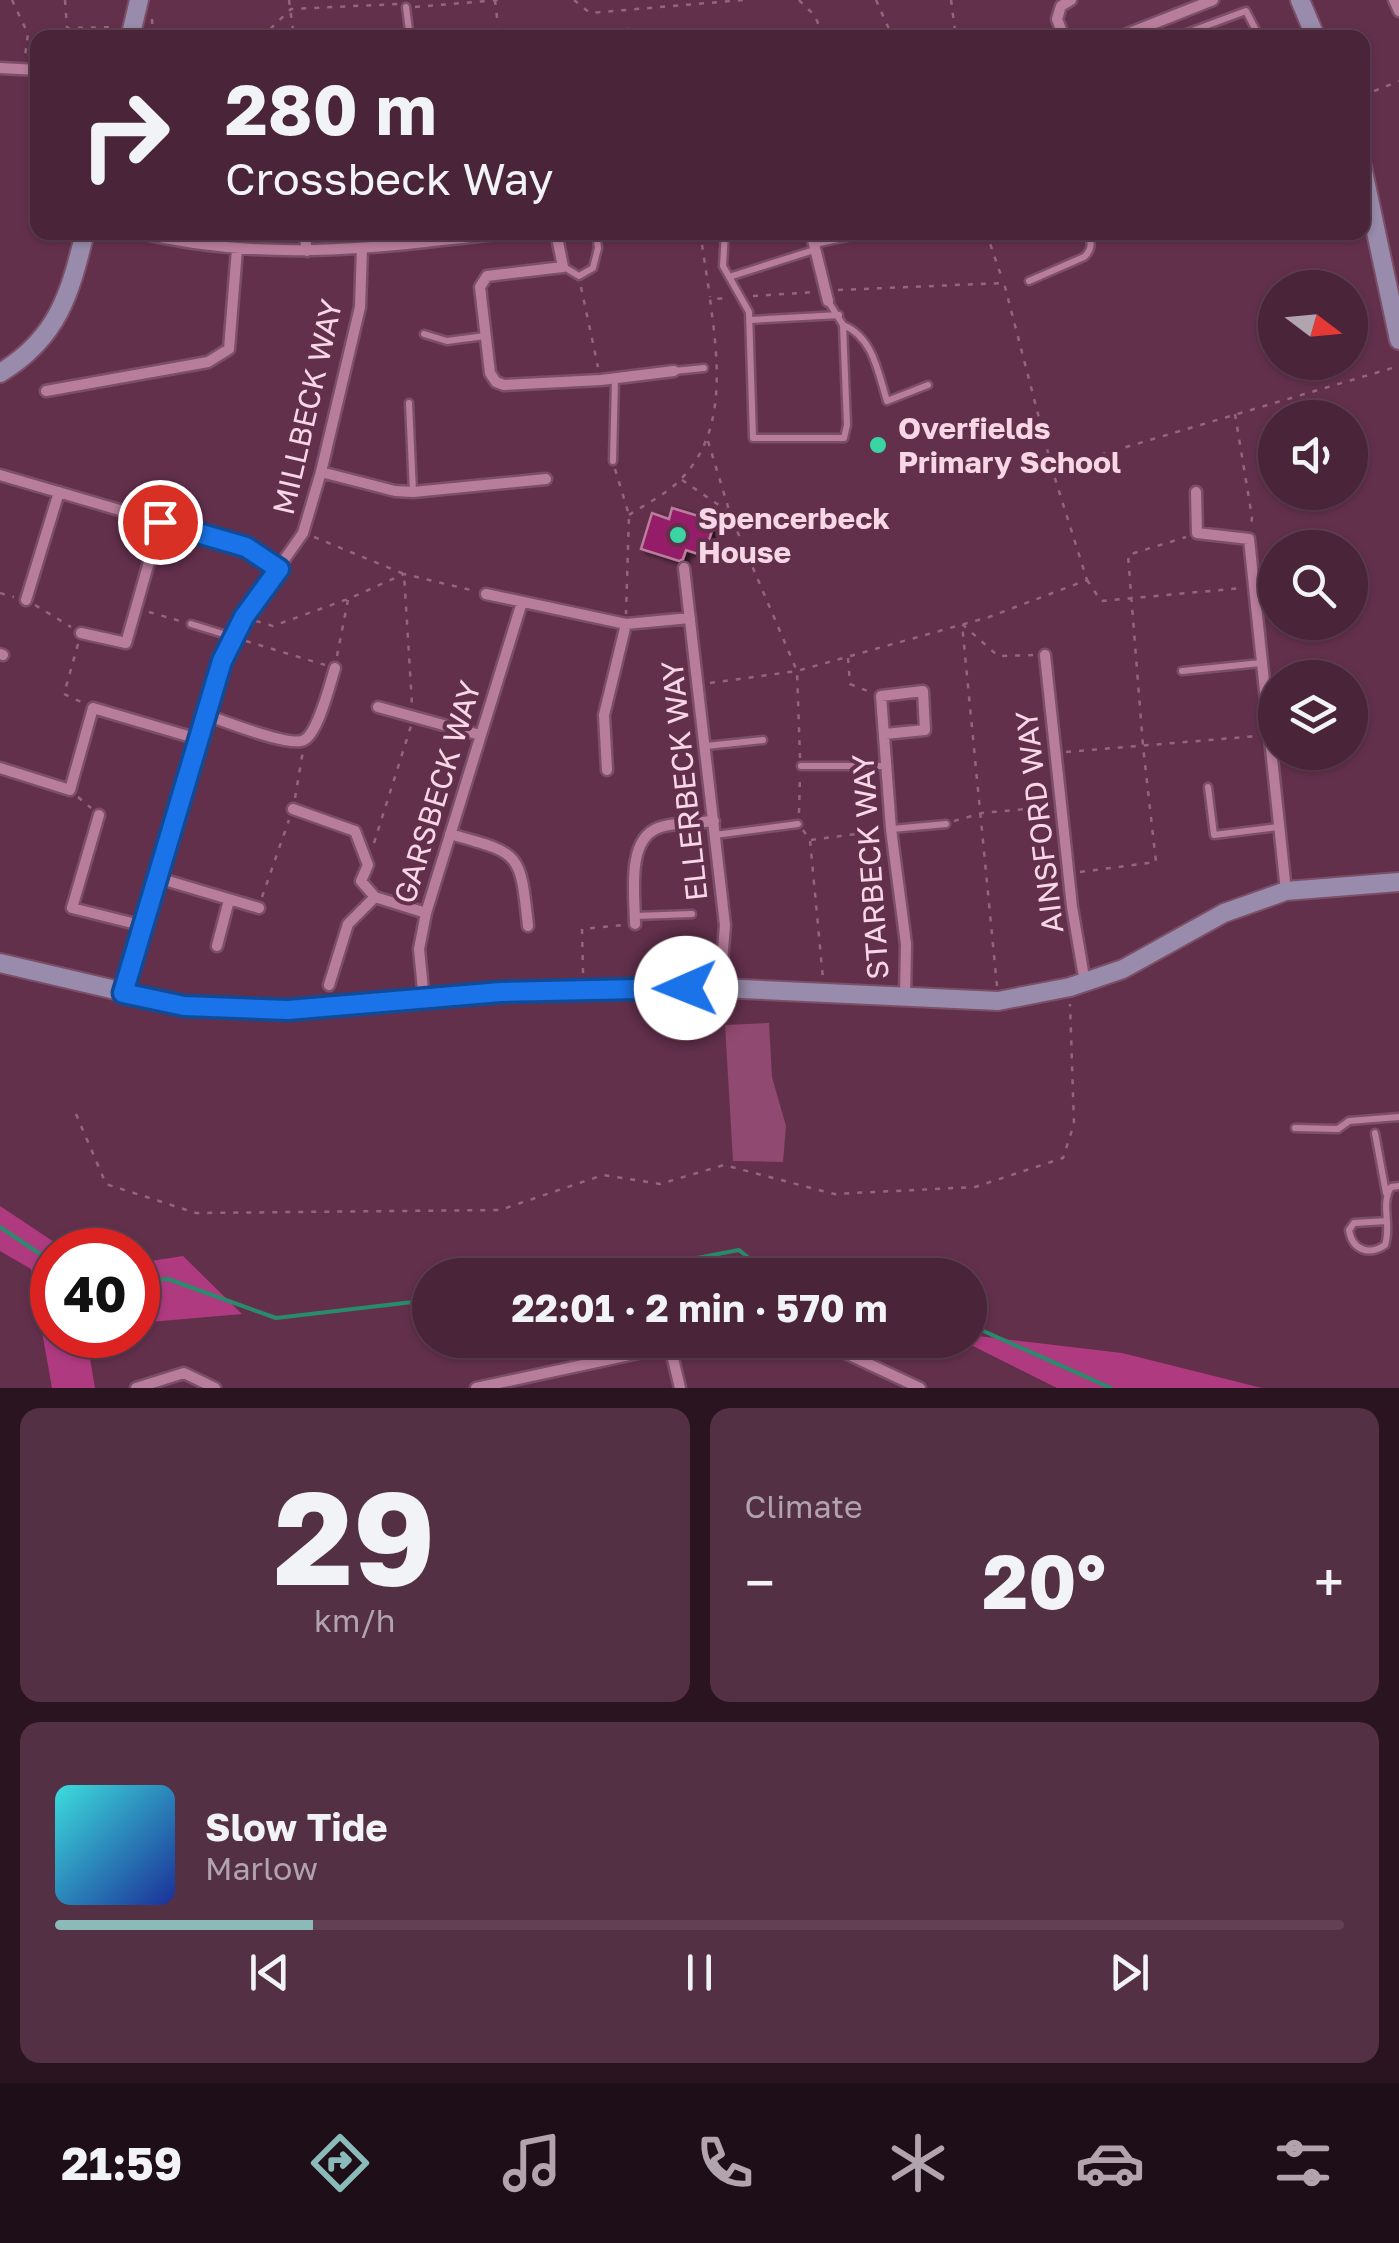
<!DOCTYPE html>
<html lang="en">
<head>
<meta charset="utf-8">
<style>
	:root { --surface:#4a2439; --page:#543044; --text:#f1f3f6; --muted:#b2a4ae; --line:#614153; --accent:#8bbbb9 }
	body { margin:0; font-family:"Golos Text",sans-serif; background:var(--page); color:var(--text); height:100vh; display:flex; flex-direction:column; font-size:38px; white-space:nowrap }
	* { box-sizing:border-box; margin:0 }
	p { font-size:32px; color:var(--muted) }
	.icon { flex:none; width:55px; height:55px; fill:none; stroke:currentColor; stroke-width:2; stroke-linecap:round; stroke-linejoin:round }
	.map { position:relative; height:1388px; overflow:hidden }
	.drawer { display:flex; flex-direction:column; gap:20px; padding:20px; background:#29141f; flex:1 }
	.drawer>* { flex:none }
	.hud { position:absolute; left:30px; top:30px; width:1340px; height:210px; border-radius:20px; box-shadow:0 2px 8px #0004,0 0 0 2px var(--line); background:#4a2439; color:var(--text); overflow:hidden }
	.needle { width:65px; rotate:106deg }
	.buttons { position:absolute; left:1258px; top:270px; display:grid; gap:20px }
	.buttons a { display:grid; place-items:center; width:110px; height:110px; border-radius:50%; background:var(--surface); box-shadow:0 2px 8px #0004,0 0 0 2px var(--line); font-size:50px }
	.speed { position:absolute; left:30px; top:1228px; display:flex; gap:20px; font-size:50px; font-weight:700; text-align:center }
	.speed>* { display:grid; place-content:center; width:130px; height:130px; border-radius:50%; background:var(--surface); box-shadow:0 2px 8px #0004,0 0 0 2px var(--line); line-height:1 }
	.speed .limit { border:15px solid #d22; background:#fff; color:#111 }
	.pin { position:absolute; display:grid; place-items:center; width:85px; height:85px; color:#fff; margin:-42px; border:5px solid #fff; border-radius:50%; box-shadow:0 2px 10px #0007 }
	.me { position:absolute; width:110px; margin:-55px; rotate:269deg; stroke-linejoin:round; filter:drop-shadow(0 0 8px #0008) }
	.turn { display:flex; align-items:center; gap:35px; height:210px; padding:0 30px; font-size:45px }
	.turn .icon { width:130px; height:130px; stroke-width:2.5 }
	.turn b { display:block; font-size:70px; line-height:85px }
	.big { font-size:75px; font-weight:700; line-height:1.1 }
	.drawer .tile { flex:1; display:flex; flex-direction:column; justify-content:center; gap:15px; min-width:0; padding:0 35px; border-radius:20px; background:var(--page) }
	.drawer .dial { align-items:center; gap:0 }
	.dial b { font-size:130px; line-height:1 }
	.song { display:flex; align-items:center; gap:30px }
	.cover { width:120px; height:120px; border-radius:15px; background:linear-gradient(135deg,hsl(180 70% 55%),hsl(230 70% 35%)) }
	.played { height:10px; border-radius:5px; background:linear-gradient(90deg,var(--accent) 20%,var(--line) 20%) }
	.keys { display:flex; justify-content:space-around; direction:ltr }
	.heat { display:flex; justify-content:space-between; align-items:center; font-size:55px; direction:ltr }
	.drawer .tiles { flex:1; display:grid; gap:20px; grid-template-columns:1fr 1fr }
	.tile:last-child { grid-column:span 2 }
	.trip { position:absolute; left:412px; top:1258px; width:575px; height:100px; border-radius:50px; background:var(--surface); box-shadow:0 2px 8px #0004,0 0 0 2px var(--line); font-weight:700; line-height:100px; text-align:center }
	.menu { display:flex; height:160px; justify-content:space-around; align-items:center; background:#1e0e17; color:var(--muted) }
	.menu .icon { width:70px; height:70px }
	.menu .active { color:var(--accent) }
	.menu b { font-size:45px; color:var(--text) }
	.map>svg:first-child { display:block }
	.green { fill:#904970 }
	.forest { fill:#b03a80 }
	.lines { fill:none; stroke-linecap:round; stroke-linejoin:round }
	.stream { stroke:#298b6c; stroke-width:4 }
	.building { fill:#941d68; stroke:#b97e9c; stroke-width:2.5; filter:url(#shadow) }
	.lane-casing { stroke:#7b4f68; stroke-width:11 }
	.street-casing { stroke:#7b4f68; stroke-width:15 }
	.secondary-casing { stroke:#7b4f68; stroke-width:22 }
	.path { stroke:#93667d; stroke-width:2.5; stroke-dasharray:5 8; stroke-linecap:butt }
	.lane { stroke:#b87d9b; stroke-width:6 }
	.street { stroke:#b87d9b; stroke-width:10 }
	.secondary { stroke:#988bab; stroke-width:18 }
	.route-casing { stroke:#114b97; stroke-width:25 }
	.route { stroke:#1a73e8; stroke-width:18 }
	.poi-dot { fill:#3ad4a5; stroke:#63304c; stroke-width:4 }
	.labels { text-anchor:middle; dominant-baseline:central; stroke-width:8; stroke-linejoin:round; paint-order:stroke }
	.street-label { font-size:30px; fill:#f7d7e6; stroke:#63304c }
	.poi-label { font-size:30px; font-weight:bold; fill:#f7d7e6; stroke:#63304c; text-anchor:start }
</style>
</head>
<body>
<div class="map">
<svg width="1399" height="1388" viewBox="0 0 1399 1388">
	<defs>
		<filter id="shadow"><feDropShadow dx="5.5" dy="3" stdDeviation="2.5" flood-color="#0009"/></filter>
	</defs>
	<rect width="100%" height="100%" fill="#63304c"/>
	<path class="green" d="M769,1023L772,1077L786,1126L783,1162L733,1161L725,1025Z"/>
	<path class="forest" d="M0,1206L66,1250H52V1335H86L95,1388H52L31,1269L0,1251Z
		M183,1256L242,1314L138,1323V1263Z
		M970,1335L1122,1353L1262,1388H1057L961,1340H970Z"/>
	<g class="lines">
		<path class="stream" d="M0,1227L52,1262
			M608,1275L739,1250L770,1275
			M792,1275L852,1270L862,1275
			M138,1281L168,1279L276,1318L430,1300
			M970,1325L1111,1388"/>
	</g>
	<path class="building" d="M672,508L715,521L704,556L686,550L683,559L679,561L641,549L652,513L669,519Z"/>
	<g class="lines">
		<g class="lane-casing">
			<path id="lane" d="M406,7L410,38
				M1181,35L1246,11L1260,38
				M609,38L608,35L629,33V38
				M725,232L723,266L749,312L753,438H844L847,425L843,325L828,301
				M564,267L579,276L593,268L598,248L596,232
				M729,277L814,250
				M1029,281L1084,257C1092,250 1092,243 1088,232
				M750,320L839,315
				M843,325C873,337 878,372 887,401L928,385
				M424,334L447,341L485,336
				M674,371L704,368
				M409,403L413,492
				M613,461L615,379
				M191,624L233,637
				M1182,671L1261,663
				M706,746L763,740
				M801,766H888
				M1208,787L1214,835L1278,827
				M892,829L946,824
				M715,835L798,824
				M635,916L692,914
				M1295,1128L1338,1129L1349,1121L1399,1117
				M1375,1133L1386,1193
				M1387,1221L1354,1223L1349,1230C1352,1250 1369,1256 1385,1245C1392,1225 1380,1205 1391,1187L1399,1186"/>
		</g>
		<g class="street-casing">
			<path id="street" d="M1394,0L1399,11
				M502,37V38
				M1064,38L1057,19L1061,6L1071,0
				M1117,38L1213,0
				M0,68L38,70
				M136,232C267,264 383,247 514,232
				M304,232L307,251
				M556,232L563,267L487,276L480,287L490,373L496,382L504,385L601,380L674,371
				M811,232L828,301
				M814,242L862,232
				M46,391L208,362L229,349L237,249
				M321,472L395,491L413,492L546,479
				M0,475L246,547L279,569
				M1196,492L1197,533L1249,539L1286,891
				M684,568L725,925L720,988
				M486,594L626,624L690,618
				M26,600L59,492
				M81,633L126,643L160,523
				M0,654L3,655
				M1045,655L1072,907L1085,983
				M378,707L480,735
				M206,715C225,721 290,748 304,740C318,733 330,684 335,668
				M885,734L925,730L923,691L881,696L891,829L906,944L905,997
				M0,768L70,790L93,708L198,739
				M607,770L604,715L626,624
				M293,809L355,831L368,865L361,881L375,897L348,924L329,985
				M99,815L72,908L144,926
				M450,834C521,854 520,851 528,926
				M158,878L259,908
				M375,897L426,913
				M635,924C635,896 626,840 658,828C674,822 696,823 714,821
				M217,946L229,900
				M123,992L223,661L244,617L303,533L321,472L360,307L362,249
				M424,1000L419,949L426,913L522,602
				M805,1340L822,1342L920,1388
				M670,1346L680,1388
				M136,1388L184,1373L215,1388
				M476,1388L699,1340"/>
		</g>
		<g class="secondary-casing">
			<path id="secondary" d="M1300,0L1316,38
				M130,38L139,0
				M1362,166L1399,340
				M0,373C58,338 70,294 85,232
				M0,963L184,1006L288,1010L501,992L720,988L998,1001L1070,987L1123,969L1224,913L1286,891L1399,882"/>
		</g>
		<path class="path" d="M12,0L28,34L25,56
			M65,0L67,28L116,27
			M289,0L294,38
			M495,0L498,26
			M574,0L590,13L743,0
			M799,0L815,16L824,38
			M876,0L893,38
			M951,0L956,38
			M415,7L499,0
			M152,19L153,38
			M261,38L291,9L398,4
			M1362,96L1399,81
			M700,232L710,297
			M986,232L1003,281
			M581,287L598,367
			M838,290L1004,283L1052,468
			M753,296L815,292
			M1235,414L1252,517L1251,528
			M708,441L729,510
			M615,469L629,515L626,614
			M682,480L729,512L797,671L800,758
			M629,515C646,504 668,493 681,479C728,431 718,360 710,299L730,298
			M314,537L404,574L412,704
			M1087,580L1101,601L1242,588
			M0,593L14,597
			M35,605L71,627
			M149,612L180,621
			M256,621L273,626L348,599L404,574L475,591
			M246,641L325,665
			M78,644L64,694L83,703
			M337,656L348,600
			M848,658L850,684L870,692
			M710,683L797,671L989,617L1087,580L1052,469L1399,366
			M1066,752L1257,736
			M78,797L91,808
			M295,798L303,751
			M799,813L800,776
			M954,821L982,813L1049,807
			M803,830L810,840L823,979
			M811,840L878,831
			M374,843L411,726
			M1080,872L1156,862L1143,746L1128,555L1186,537
			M262,897L289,820
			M583,973L582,929L624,925
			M997,986L962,624L998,656L1034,655
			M76,1114L106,1184L196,1213L500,1210L603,1175L660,1184L724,1165L834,1194L975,1187L1063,1158L1074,1124L1070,1004"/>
		<use href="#lane" class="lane"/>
		<use href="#street" class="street"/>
		<use href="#secondary" class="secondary"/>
	</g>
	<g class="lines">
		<g class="route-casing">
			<path id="route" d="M160,522L246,547L279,569L244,617L222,661L123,993L184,1006L288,1010L501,992L686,988"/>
		</g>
		<use href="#route" class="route"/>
	</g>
	<g class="poi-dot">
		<circle cx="878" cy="445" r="10"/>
		<circle cx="678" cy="535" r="10"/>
	</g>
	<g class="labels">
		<g class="street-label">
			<text transform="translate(307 407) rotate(-77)">MILLBECK WAY</text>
			<text transform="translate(684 781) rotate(-96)">ELLERBECK WAY</text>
			<text transform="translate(437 792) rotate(-73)">GARSBECK WAY</text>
			<text transform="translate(1039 822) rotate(-97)">AINSFORD WAY</text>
			<text transform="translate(870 867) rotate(-94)">STARBECK WAY</text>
		</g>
		<g class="poi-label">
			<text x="898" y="428">Overfields<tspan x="898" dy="34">Primary School</tspan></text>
			<text x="698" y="518">Spencerbeck<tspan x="698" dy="34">House</tspan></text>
		</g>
	</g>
</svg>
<div class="buttons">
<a><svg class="needle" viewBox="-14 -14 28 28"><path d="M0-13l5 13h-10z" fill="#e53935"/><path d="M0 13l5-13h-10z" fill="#b2a4ae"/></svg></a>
<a><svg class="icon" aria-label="sound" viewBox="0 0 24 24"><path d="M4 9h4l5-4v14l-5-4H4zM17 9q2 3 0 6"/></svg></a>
<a><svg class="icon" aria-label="search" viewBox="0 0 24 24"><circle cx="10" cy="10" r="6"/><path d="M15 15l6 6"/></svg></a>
<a><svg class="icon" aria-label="layers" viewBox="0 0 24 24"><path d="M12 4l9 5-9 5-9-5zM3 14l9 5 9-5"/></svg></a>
</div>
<div class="speed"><div class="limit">40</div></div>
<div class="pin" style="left:160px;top:522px;background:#d93025"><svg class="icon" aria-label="arrive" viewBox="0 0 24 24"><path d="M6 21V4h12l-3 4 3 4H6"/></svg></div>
<svg class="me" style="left:686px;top:988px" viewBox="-20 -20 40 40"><circle r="19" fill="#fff"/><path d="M0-13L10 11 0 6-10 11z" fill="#1a73e8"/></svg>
<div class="trip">22:01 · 2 min · 570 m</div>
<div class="hud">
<div class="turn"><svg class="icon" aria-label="right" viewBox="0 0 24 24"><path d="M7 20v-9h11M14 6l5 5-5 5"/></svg><div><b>280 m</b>Crossbeck Way</div></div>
</div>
</div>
<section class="drawer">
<div class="tiles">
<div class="tile dial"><b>29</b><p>km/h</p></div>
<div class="tile"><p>Climate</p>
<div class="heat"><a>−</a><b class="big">20°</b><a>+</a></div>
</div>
<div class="tile">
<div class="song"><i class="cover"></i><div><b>Slow Tide</b><p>Marlow</p></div></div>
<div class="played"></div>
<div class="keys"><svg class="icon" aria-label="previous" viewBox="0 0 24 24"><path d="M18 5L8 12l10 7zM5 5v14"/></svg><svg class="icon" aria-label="pause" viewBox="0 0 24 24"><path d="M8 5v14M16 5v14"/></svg><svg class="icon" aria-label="next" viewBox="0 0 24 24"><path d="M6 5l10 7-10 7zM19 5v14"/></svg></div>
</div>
</div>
</section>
<nav class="menu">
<b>21:59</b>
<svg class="icon active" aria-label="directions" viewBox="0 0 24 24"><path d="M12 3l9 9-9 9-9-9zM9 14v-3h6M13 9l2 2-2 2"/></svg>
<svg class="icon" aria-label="music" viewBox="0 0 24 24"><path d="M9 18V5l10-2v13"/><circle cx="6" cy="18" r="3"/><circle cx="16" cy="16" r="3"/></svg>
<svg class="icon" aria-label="phone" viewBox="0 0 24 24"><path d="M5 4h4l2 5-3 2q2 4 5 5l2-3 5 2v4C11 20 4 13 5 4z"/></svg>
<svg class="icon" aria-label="climate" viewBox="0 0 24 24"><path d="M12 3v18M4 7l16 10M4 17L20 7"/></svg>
<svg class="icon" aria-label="car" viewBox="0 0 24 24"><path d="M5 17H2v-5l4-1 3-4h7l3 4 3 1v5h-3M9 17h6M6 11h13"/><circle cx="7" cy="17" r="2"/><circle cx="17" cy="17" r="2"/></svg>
<svg class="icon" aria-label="filters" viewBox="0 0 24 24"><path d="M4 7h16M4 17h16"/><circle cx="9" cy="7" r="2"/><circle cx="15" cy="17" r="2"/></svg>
</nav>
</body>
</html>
